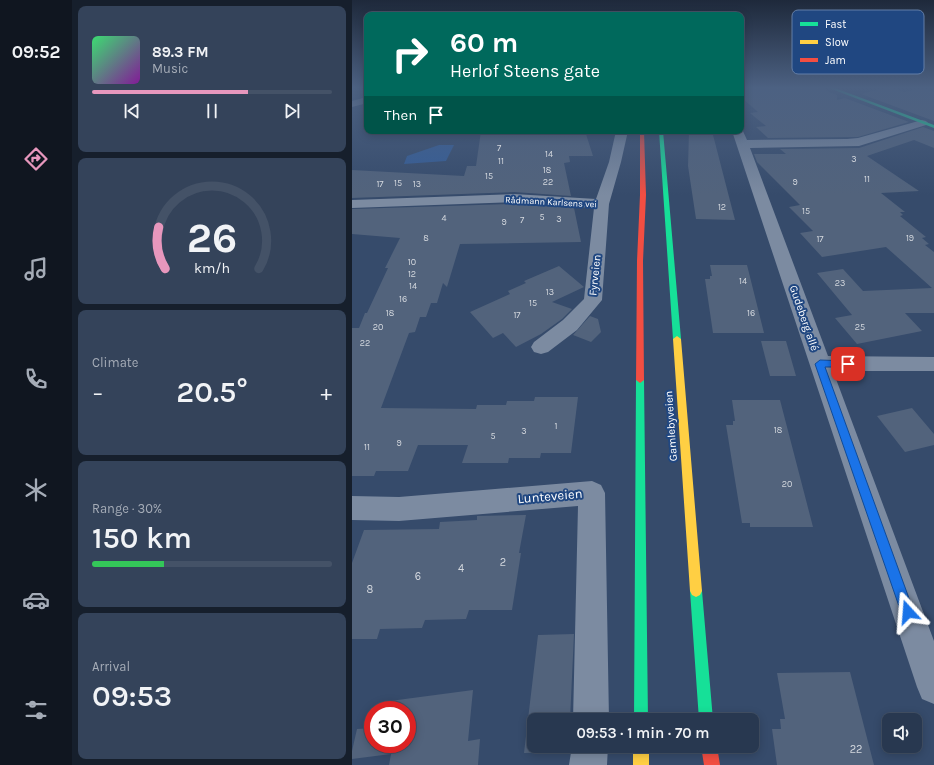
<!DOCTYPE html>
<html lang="en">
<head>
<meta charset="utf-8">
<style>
	:root { --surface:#283850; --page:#34435a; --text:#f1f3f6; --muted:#a5acb7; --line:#445267; --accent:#e797bd }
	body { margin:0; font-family:Karla,sans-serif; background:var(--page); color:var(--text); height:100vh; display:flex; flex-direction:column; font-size:15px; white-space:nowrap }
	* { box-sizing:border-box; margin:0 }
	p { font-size:13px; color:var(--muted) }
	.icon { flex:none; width:22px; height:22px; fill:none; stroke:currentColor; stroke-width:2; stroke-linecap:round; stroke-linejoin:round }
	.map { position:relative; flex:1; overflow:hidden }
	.sheet { display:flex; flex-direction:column; gap:6px; padding:6px; background:#161f2c; width:280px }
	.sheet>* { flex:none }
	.top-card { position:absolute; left:12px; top:12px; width:380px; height:122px; border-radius:8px; box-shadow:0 2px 10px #0003,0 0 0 1px var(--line); background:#00695c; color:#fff; overflow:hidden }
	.fabs { position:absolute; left:530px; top:713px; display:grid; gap:8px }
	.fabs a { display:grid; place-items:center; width:40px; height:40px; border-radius:8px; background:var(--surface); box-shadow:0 2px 10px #0003,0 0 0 1px var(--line); font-size:20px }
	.speed { position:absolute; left:12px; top:701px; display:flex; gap:8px; font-size:20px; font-weight:700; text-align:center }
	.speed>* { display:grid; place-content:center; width:52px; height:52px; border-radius:50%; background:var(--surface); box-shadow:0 2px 10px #0003,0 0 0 1px var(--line); line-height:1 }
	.speed .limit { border:6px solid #d22; background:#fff; color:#111 }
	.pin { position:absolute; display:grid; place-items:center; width:34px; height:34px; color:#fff; margin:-17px; border-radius:8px; box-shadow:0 2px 6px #0006 }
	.me { position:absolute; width:44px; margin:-22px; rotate:341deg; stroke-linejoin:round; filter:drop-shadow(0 0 3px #0008) }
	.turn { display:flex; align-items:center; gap:14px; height:84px; padding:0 20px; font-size:18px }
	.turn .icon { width:52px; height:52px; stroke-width:2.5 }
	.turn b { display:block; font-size:28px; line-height:34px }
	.then { display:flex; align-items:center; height:38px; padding:0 20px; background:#0003; gap:8px; font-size:15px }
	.big { font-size:30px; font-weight:600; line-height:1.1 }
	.sheet .card { flex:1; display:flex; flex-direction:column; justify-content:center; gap:6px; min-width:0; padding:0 14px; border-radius:8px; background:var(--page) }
	.sheet .dial { align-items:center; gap:0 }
	.dial svg { height:104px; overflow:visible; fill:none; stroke:var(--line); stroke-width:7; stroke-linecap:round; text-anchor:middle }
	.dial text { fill:var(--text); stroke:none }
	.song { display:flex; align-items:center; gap:12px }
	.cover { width:48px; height:48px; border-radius:6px; background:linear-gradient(135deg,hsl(140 70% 55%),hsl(290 70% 35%)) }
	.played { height:4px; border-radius:2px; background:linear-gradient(90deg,var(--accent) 65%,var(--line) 65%) }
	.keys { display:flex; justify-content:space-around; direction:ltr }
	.heat { display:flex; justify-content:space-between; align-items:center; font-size:22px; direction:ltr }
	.charge { height:6px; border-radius:3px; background:linear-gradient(90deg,#34c759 30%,var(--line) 0) }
	.trip { position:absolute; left:175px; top:713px; width:232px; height:40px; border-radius:8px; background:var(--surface); box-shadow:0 2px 10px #0003,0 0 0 1px var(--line); font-weight:600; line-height:40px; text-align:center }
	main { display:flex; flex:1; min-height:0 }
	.dock { display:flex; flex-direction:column; width:72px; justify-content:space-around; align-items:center; background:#101620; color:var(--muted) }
	.dock .icon { width:28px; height:28px }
	.dock .active { color:var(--accent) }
	.dock b { font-size:18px; color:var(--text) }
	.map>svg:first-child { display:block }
	.green { fill:#345d98 }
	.building { fill:#52637c }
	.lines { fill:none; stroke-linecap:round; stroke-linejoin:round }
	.street { fill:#7c8ba1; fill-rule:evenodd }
	.fast { fill:#16e098; fill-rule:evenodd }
	.slow { fill:#ffcf43; fill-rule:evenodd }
	.jam { fill:#f24e42; fill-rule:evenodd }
	.route { fill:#1a73e8; stroke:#114b97 }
	.labels { text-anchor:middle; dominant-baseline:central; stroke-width:4; stroke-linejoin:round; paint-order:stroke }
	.number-label { font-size:9px; fill:#d4d8de }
	.far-street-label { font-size:9px; fill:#fff; stroke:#204781 }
	.street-label { font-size:11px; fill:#fff; stroke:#204781 }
	.near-number-label { font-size:11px; fill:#d4d8de }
	.near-street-label { font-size:13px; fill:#fff; stroke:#204781 }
	.key { fill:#204781; stroke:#637ea7; stroke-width:1 }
	.key-label { font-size:11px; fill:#fff }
</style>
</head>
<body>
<main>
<nav class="dock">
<b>09:52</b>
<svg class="icon active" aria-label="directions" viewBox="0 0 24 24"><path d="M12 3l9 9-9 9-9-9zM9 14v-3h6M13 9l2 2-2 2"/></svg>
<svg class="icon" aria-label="music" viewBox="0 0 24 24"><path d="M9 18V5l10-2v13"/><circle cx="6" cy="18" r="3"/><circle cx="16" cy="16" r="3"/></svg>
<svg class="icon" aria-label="phone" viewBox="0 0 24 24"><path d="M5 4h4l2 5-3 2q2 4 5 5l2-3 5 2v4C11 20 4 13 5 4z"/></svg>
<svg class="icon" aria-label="climate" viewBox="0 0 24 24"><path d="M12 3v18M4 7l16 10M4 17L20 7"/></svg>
<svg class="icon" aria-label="car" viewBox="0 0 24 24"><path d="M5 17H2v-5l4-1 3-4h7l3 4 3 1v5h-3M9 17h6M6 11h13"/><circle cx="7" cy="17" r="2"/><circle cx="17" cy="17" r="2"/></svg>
<svg class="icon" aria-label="filters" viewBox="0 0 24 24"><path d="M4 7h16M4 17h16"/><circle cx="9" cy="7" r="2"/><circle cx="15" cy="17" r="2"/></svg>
</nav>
<section class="sheet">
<div class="card">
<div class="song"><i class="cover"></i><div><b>89.3 FM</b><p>Music</p></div></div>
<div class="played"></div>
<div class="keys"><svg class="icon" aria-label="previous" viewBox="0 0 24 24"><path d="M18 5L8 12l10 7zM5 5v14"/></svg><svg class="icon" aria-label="pause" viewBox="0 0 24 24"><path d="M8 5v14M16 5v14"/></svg><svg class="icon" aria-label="next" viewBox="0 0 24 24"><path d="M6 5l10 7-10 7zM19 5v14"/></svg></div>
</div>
<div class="card dial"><svg viewBox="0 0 100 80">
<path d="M14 69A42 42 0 1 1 86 69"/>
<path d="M14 69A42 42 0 0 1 9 37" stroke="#e797bd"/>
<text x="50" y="56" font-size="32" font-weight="700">26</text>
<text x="50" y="72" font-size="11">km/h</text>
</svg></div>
<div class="card"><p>Climate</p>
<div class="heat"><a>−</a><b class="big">20.5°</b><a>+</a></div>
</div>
<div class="card"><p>Range · 30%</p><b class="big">150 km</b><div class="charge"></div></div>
<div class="card"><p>Arrival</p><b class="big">09:53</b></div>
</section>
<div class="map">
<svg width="582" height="765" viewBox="0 0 582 765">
	<rect width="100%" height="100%" fill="#364b6b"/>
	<path class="green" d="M87,145H102L94,161L52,164L55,156Z"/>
	<path class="building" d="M389,88H473L475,91L485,95V100L493,98L557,122L506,137L416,138L404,127L414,126L398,113L406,112L389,97Z
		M533,88H540L552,92L571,88L582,92V121L509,94Z
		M571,127L582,131V148L562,140L515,156L567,191L529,193L553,212H548L551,215L548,216L574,237L570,238L577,244L573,245L582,252V313H553L570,331L505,344L483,318L500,315L465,273L491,269L511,291L580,288L534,247L470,257L448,233L461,231L437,207L448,205L405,162L402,154H434L428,149L507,148Z
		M129,131H233L241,156H217L218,162L212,163L219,196L162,192L0,198V170L112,176L115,166H124Z
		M337,131H360L383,220L344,219L336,166Z
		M162,204L222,208L229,242L108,244L95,287L91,283L85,303H79L74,317H68L63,332L57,333L29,408L124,409L125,405H154L155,401H182L183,397H226L219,453H189L188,458H157L156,463H110L116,445H66L56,471H24L22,476H0V328H7L13,313H15L36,268H33L48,238L0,234V209Z
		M358,265H395L412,333H361L353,279H358V276H360Z
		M207,266L232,287L200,302L220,309L210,319L189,334L164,347L151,333L141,338L118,312L158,294L156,291L174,283L172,281Z
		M238,316L246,319L249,332L239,342L221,335Z
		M409,341H434L444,376H418Z
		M380,400H428L461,527H398V523H390L374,425H381V421H383Z
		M560,408L582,434V445L553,452L525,416Z
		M174,515L167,553H169L160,610H117L114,619L73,620L70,628L28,629L25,639H0V563L12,530L87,529L88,522L125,520V516Z
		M222,634L218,720H182V746H216V752L172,753L186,635Z
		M498,672L522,765H425L420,729H429L428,719H433L425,673Z
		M121,690L116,741L128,739L126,765H37L39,754L0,759V751L5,729L21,728V744H55V710H37L38,701Z"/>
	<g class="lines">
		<path class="street" d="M15,97V103L0,107V101Z
			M570,120L574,121L576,123L574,125L507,146L398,148L476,356L582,357V371H481L582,641V704L570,699L565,687L380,131H389L390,129L395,140L495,139L506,138Z
			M264,131H276L269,162L257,204L250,300L225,330L196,352L189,354L182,352L179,347L182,342L211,320L232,299L242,208L162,202L0,208V200L162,194L244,199L257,162Z
			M240,481L249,485L253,493L257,720H221L226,506L47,521L0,520V496L47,497Z
			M220,746H256L255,765H217Z"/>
		<path class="fast" d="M477,88H483L582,125V128Z
			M307,131H311L329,339L325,342L321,339Z
			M288,377L292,380L296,720H282L284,380Z
			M344,585L348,587L350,591L361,720H347L338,591L340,587Z"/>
		<path class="slow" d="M325,336L329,339L350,591L348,595L344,597L340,595L338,591L321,339Z
			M281,746H297V765H281Z"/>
		<path class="jam" d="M288,131H292L294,195L291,261L292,380L288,383L284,380L285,261L288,195Z
			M349,746H365L368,765H352Z"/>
	</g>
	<linearGradient id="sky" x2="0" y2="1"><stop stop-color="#1e293b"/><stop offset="0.45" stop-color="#4c6182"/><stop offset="1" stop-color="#4c6182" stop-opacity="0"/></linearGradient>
	<rect width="582" height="195" fill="url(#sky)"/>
	<path class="route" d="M468,360L496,361L501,364L496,367H473L562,612L560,616L556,618L551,616L549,612L463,364Z"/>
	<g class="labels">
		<g class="number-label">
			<text x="147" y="148">7</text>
			<text x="197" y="154">14</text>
			<text x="502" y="159">3</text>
			<text x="149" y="161">11</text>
			<text x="195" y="170">18</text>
			<text x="137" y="176">15</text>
			<text x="515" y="179">11</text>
			<text x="196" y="182">22</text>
			<text x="443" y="182">9</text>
			<text x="46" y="183">15</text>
			<text x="28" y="184">17</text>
			<text x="65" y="184">13</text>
			<text x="370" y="207">12</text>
			<text x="454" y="211">15</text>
			<text x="190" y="217">5</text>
			<text x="92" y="218">4</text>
			<text x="207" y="219">3</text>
			<text x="170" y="220">7</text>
			<text x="152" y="222">9</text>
			<text x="74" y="238">8</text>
			<text x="558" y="238">19</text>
			<text x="468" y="239">17</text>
			<text x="60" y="262">10</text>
			<text x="60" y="274">12</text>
			<text x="391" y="281">14</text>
			<text x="488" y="283">23</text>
			<text x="61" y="286">14</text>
			<text x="198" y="292">13</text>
			<text x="51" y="299">16</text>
			<text x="181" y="303">15</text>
			<text x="38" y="313">18</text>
			<text x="399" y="313">16</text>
			<text x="165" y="315">17</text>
			<text x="26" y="327">20</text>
			<text x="508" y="327">25</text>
			<text x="13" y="343">22</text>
			<text x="204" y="426">1</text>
			<text x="426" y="430">18</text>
			<text x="172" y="431">3</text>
			<text x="141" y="436">5</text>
			<text x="47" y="443">9</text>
			<text x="15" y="447">11</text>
			<text x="435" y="484">20</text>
		</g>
		<g class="far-street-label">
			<text transform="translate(199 202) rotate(3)">Rådmann Karlsens vei</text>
		</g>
		<g class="street-label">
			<text transform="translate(243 275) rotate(-84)">Fyrveien</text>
			<text transform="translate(452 318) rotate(71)">Gudeberg allé</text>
			<text transform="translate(319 426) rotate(-94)">Gamlebyveien</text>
		</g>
		<g class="near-number-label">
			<text x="151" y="562">2</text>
			<text x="109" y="568">4</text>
			<text x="66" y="576">6</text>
			<text x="18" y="589">8</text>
			<text x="504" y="749">22</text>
		</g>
		<g class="near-street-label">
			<text transform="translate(198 496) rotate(-5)">Lunteveien</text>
		</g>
	</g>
	<rect x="440" y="10" width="132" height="64" rx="6" class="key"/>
	<rect x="448" y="22" width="18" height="4" fill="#16e098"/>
	<rect x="448" y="40" width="18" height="4" fill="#ffcf43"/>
	<rect x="448" y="58" width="18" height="4" fill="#f24e42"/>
	<g class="key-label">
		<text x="473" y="28">Fast</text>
		<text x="473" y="46">Slow</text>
		<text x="473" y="64">Jam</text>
	</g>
</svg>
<div class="fabs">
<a><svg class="icon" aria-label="sound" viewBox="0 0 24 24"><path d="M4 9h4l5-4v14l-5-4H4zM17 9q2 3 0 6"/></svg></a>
</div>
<div class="speed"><div class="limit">30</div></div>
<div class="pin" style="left:496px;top:364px;background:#d93025"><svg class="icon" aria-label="arrive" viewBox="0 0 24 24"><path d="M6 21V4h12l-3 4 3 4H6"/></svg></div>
<svg class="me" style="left:556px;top:612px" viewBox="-20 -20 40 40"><path d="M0-17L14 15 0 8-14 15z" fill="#1a73e8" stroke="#fff" stroke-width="4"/></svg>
<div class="trip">09:53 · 1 min · 70 m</div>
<div class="top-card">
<div class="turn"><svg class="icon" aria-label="right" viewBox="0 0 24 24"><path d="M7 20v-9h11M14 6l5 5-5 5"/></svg><div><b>60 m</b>Herlof Steens gate</div></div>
<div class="then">Then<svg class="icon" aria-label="arrive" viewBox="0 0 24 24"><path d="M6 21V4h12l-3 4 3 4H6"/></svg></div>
</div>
</div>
</main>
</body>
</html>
